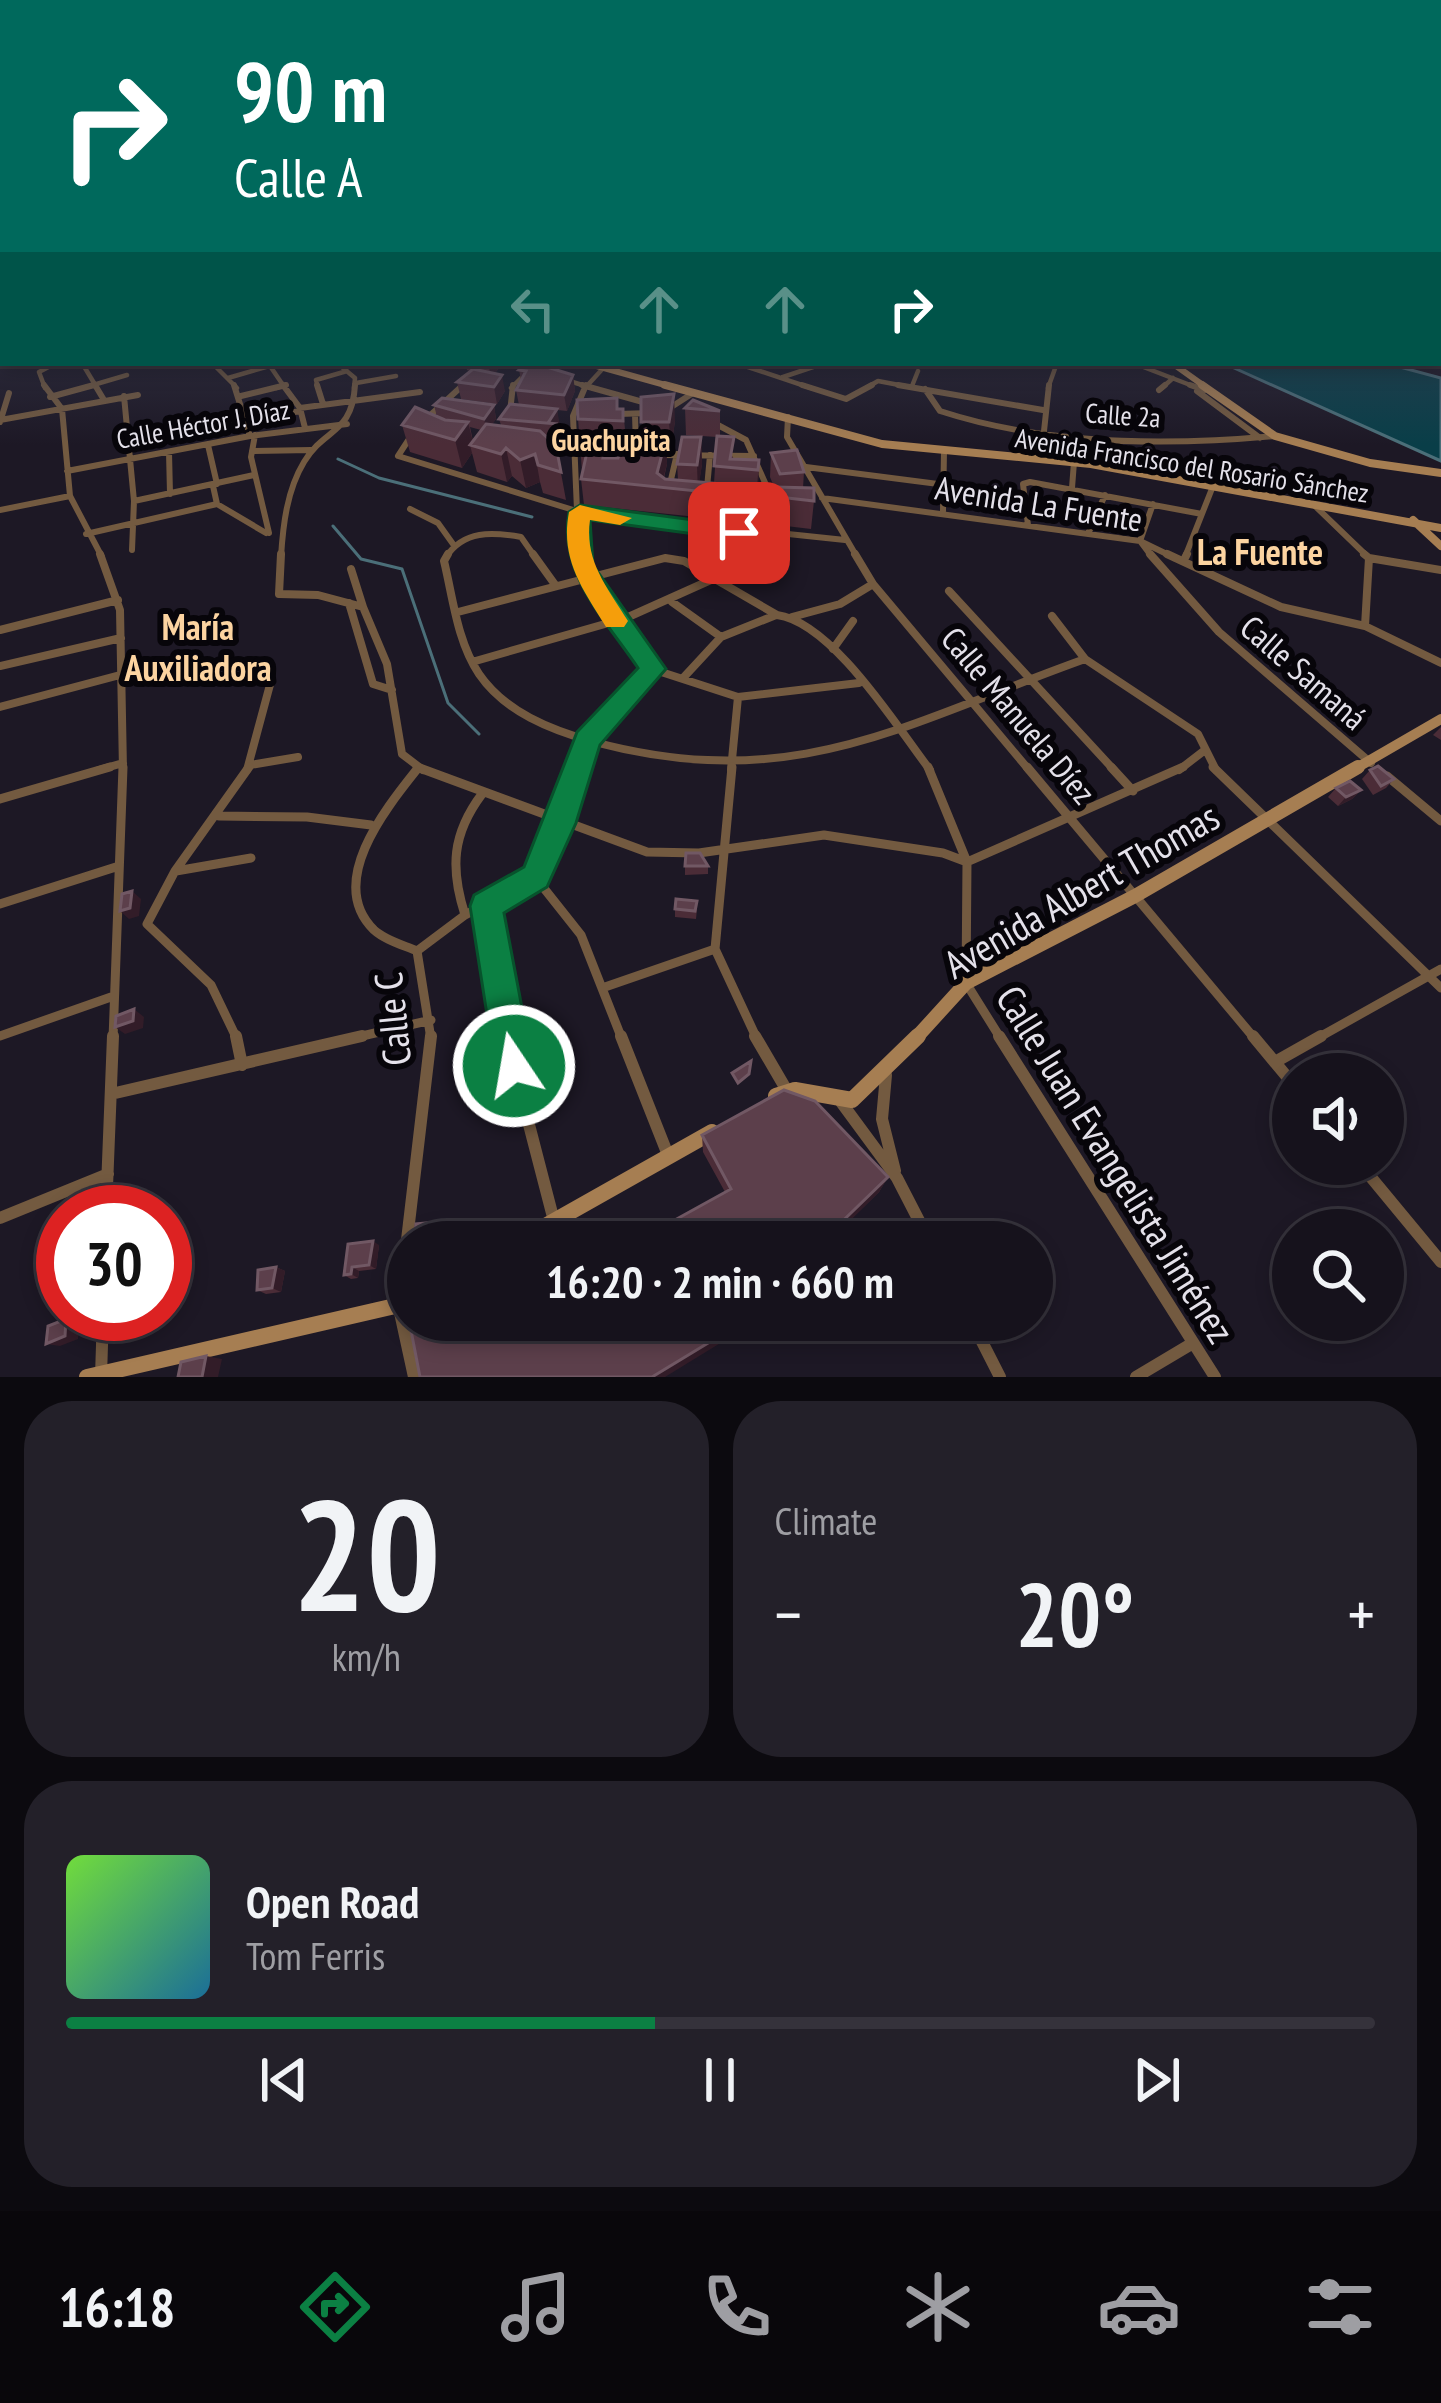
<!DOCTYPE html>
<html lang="en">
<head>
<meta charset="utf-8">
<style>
	:root { --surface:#16121c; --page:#232029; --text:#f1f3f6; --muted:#9e9ea3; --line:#35323b; --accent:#0b8043 }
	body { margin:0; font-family:"PT Sans Narrow",sans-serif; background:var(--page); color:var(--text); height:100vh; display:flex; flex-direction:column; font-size:45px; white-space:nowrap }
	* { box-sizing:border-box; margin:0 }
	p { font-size:39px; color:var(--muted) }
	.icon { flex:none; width:66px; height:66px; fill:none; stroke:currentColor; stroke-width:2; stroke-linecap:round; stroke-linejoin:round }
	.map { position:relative; height:1377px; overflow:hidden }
	.sheet { display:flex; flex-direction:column; gap:24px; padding:24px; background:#0c0a0f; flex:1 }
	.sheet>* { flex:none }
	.guide { position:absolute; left:0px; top:0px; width:1443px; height:366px; box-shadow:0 6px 18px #0003,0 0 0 3px var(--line); background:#00695c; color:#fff; overflow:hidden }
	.fabs { position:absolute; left:1272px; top:1053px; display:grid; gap:24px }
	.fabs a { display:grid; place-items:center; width:132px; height:132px; border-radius:50%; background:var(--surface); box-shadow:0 6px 18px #0003,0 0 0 3px var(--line); font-size:60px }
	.speed { position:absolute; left:36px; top:1185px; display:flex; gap:24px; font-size:60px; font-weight:700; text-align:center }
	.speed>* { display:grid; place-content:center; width:156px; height:156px; border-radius:50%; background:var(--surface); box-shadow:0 6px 18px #0003,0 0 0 3px var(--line); line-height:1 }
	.speed .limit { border:18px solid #d22; background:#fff; color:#111 }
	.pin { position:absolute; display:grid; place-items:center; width:102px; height:102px; color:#fff; margin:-51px; border-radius:24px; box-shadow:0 6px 18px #0006 }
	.me { position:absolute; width:132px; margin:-66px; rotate:348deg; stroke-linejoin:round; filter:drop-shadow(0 0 9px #0008) }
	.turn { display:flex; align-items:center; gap:42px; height:252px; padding:0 36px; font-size:54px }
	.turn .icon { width:156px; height:156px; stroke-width:2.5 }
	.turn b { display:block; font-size:84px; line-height:102px }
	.lanes { display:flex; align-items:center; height:114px; padding:0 36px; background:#0003; justify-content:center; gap:60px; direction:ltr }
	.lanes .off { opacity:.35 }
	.big { font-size:90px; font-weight:800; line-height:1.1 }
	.sheet .widget { flex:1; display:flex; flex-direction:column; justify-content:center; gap:18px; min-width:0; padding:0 42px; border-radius:48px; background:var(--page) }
	.sheet .dial { align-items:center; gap:0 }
	.dial b { font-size:156px; line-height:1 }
	.song { display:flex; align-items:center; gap:36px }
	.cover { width:144px; height:144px; border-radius:18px; background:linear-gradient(135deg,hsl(100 70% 55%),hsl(200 70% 35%)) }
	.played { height:12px; border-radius:6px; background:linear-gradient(90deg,var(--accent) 45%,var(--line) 45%) }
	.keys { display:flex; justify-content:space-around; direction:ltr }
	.heat { display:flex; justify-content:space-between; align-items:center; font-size:66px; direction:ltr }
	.sheet .tiles { flex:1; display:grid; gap:24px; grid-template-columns:1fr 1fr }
	.widget:last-child { grid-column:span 2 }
	.trip { position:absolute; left:387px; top:1221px; width:666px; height:120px; border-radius:60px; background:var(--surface); box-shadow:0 6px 18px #0003,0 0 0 3px var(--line); font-weight:800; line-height:120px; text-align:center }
	.tab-bar { display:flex; height:192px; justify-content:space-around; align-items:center; background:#09070b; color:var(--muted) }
	.tab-bar .icon { width:84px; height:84px }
	.tab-bar .on { color:var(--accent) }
	.tab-bar b { font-size:54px; color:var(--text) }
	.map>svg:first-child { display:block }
	.water { fill:#093e48; stroke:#4b6f79; stroke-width:3 }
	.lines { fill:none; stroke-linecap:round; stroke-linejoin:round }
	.stream { stroke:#4b6f79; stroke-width:3 }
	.street-far4 { stroke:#735a40; stroke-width:4.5 }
	.street-far3 { stroke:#735a40; stroke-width:6 }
	.street-far2 { stroke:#735a40; stroke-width:8 }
	.street-far1 { stroke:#735a40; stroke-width:9 }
	.street { stroke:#735a40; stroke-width:12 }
	.secondary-far4 { stroke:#a67e52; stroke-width:6 }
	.secondary-far3 { stroke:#a67e52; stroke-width:8 }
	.secondary-far2 { stroke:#a67e52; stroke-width:10 }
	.secondary-far1 { stroke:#a67e52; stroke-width:14 }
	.secondary { stroke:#a67e52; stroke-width:16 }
	.wall { fill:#4b2c37; fill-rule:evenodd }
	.shaded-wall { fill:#321c28 }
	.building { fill:#5c3f4b; stroke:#715864; stroke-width:3 }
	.route { fill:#0b8043; stroke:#07532c; stroke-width:3 }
	.slow { fill:#f59e0b }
	.labels { text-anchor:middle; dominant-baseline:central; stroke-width:12; stroke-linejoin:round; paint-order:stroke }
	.far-street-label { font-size:27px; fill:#e4e1ea; stroke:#07050a }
	.far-neighbourhood-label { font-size:30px; font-weight:bold; fill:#fcd4a1; stroke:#07050a }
	.street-label { font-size:33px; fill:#e4e1ea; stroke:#07050a }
	.neighbourhood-label { font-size:36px; font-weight:bold; fill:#fcd4a1; stroke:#07050a }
	.near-street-label { font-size:39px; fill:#e4e1ea; stroke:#07050a }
</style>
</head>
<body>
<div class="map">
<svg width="1441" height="1377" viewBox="0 0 1441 1377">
	<rect width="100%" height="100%" fill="#1d1825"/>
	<path class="water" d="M1223,363H1385L1441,378V461Z"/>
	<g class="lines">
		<path class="stream" d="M338,459L379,478L532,517
			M333,526L361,559L402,569L448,703L479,734"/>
		<path class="street-far4" d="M82,363L97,388
			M212,363L237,388
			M268,363L285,388
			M337,363L355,378L354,388
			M507,363L529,369
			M736,363L811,388
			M1133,363L1198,388
			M783,377L825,363
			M228,378L280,363
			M566,380L592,388
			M356,383L396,376
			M912,386L918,371
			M45,388L39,372L56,363
			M83,388L127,375
			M276,388L286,385
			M318,388L316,380L347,371
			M511,388L525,374
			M585,388L607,364
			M866,388L878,381L915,388
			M1048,388L1057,363
			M1162,388L1173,378"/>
		<path class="street-far3" d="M44,385L62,409L70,496L102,557
			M95,385L104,400
			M234,385L250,436
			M283,385L300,408L305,428
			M317,385L323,404
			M582,385L650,404
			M802,385L846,399L872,385
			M898,385L1043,410
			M1190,385L1205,390
			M925,389L940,411C1044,445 1167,446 1275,436
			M1159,390L1165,385
			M1197,391L1260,438
			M124,396L134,501L132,550
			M241,396L286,385
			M50,397L94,385
			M300,408L420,392
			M665,411L693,393
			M510,412L513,385
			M618,414L651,413
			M635,414L636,448
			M788,417L787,437L857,557
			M0,420L138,395
			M425,420L462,386
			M248,421L300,411
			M0,422L9,393
			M716,424L746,440L771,496L757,534
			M1044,431L1049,385
			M255,435L251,457L269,533
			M411,436L398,456L580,512L845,540
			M126,442L247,419
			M208,445L217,484
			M252,451L311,450
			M169,452L170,494
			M659,455L754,456
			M806,467L1024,495
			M67,471L250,436L347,424
			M213,486L217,504L266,533
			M669,488L677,454
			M707,488L710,455
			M1072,488L1074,462
			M822,498L1140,541L1173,557
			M134,501L254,475
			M1314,505L1368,557
			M410,509L438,523L453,544
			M0,510L70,496
			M943,511L944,451
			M1028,525L1023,484L1030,482L1202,514
			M86,534L217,504
			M1088,534L1105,495
			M281,557C283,525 287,490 304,462C325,427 352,435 355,385
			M446,557C464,530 492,532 521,537L535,557
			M579,557L573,416L586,385
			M1152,557L1140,541L1153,504
			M1185,557L1213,486"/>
		<path class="street-far2" d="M100,554L120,610L123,770
			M281,554L279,594L318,595L363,607L387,664L402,754L423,770
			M448,554L444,561C453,598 457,641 479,674C505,712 551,730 594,742C795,795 903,724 1085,659
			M533,554L556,586
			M579,554L581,566L652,669L738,697L859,683
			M855,554L873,584L1029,770
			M1150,554L1219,632L1371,763
			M1167,554L1281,607L1365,626L1441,663
			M1364,554L1369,558L1365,626
			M1369,558L1441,570
			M1184,560L1187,554
			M351,569L363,607
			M949,591L1114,770
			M672,602L721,637
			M349,603L373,684L392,690
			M458,612L665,558L684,561L777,615C832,622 897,727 930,770
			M1052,616L1085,659L1198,734L1216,770
			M792,617L840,604L873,584
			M0,630L118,600
			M833,649L853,621
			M472,662L626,618L713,579
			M0,666L121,638
			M684,677L721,637L776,615
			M0,707L120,675
			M250,765L298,757
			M99,770L123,763
			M247,770L271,681
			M579,770L610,713L652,669
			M731,770L738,697
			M1179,770L1205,750"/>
		<path class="street-far1" d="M417,767L647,852L699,853L824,835L943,853L967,862L1183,767
			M732,767L715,949L757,1039
			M928,767L967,862L966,983L1001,1039
			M1027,767L1255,1039
			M1111,767L1133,791
			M1213,767L1441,988
			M1387,776L1441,821
			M0,799L110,767
			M219,816L307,817L371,825
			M176,871L251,858
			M535,877L581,935L622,1039
			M535,877L580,767
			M0,904L119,866
			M486,906L507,1039
			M465,915C450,868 452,834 482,794
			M417,951C403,945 385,940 374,930C325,882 387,807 418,768
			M417,951L465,915L535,877
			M417,951L431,1039
			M605,987L715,949
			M0,1036L111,997
			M113,1039L123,767
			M237,1039L211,985L147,924L175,871L249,767
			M349,1039L431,1020
			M1316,1039L1441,969"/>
		<path class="street" d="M236,1036L242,1065
			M506,1036L554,1221
			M621,1036L668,1155
			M755,1036L786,1089
			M999,1036L1215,1377
			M1253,1036L1293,1084
			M1275,1062L1321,1036
			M886,1075L882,1119L895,1171
			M111,1094L362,1036
			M841,1102L897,1178L930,1242
			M1360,1164L1441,1262
			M106,1212L113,1036
			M0,1218L108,1174
			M971,1320L1000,1377
			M101,1376L103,1314
			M414,1377L399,1308L431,1036
			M1136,1377L1193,1343"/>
		<path class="secondary-far4" d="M586,363L676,388
			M1172,363L1207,388"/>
		<path class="secondary-far3" d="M665,385L882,444L1091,464L1441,528
			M1202,385L1275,436L1370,463L1441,473
			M1413,520L1441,546"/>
		<path class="secondary-far2" d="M1353,770L1441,719"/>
		<path class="secondary-far1" d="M915,1039L966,983L1135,896L1358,767"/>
		<path class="secondary" d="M776,1096L795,1090L852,1100L918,1036
			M517,1242L712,1132
			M87,1377L408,1303"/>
	</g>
	<path class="wall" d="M466,363H500L501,366L494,374L505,391L497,404L461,399L457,382L470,371L467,370Z
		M519,370L573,375L575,391L567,411L557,410L561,442L551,441L556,446L566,500L543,493L540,482L526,488L512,476L507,482L477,472L472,453L462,468L410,452L402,425L437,417L434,405H494L496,419L492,424L501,425L499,419L519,405L516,390L521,380ZM470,427L481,430L473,441Z
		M641,397L675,421L671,449H666L667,464L664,478L678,480L677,464L701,437L702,464L699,482L714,483L717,437L686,435L685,408L720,411V437L734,459L759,460L757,513L753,523L584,505L581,479L582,471L578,419L623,409L626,439H643ZM609,448H622L618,458H610Z
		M771,453L804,472L803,488L814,501L811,529L769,524L770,496L774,487L770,477Z
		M1441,727V740L1433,735Z
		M1370,770L1394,779L1386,788L1373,795L1362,779Z
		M1336,788L1361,790L1352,799L1338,806L1328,797Z
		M685,866H708V874L685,875Z
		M675,909H697L696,919L675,917Z
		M702,1135L888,1177L879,1192L828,1242H635L725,1192L703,1152Z
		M379,1245L376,1269L359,1271L358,1278L351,1279L344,1275Z
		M276,1267L285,1271L281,1292L266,1294L257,1290Z"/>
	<path class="shaded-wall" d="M488,363H500L501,366L491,377Z
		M502,375L505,391L497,404L494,387Z
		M573,375L575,391L567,411L564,395Z
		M674,394L675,421L671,449L669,422Z
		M494,405L496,419L487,432L484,419Z
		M557,409L560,426L558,428V424L548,423Z
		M468,422L474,446L470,445L472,453L462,468L455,440Z
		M701,437L702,464L698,493L697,465Z
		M608,438L610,463L606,483L603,458Z
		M666,439L667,464L661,487L657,473Z
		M506,448L512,476L507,482L501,454Z
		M535,454L540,482L526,488L520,460Z
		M759,460L757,513L753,523L754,497L757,488Z
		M1361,790L1352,799L1338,806L1346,797Z
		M132,891L141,899L139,916L129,919L120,911Z
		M134,1009L144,1017L143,1028L125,1034L115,1027Z
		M888,1177L879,1192L828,1242H821Z
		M449,1221L454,1226L450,1242H443Z
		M548,1222L558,1235L560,1242H554Z
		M373,1241L379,1245L376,1269L369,1265Z
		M276,1267L285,1271L281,1292L272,1288Z
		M352,1267L359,1271L358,1278L351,1274Z
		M66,1319L79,1322L78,1339L60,1346L46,1344Z
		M746,1320H758L665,1377H652Z
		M206,1356L222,1359L218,1377H202Z"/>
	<path class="building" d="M527,363H534L573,375L564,395L516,390L526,371L519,370Z
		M473,369L502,375L494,387L457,382Z
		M674,394L669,422H641V397Z
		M442,398L494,405L484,419L434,405Z
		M617,398V409H623V421L578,419L577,400Z
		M693,400L720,411L685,408Z
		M510,404L557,409L548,423L558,424L499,419Z
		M415,407L445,420L468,422L455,440L402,425Z
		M486,424L540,431L556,446L561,472L538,465L535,454L520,460L506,448L501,454L470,445Z
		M579,436L608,438L603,458H618L626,438L666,439L657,473L665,479L758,487L754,497L581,479L587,452H580Z
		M717,436L734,437L730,459L759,460L758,470L714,466Z
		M682,437H701L697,465L677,464Z
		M797,450L804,472L780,474L771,453Z
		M774,487L814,488V501L770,496Z
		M1378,766L1394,779L1381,786L1370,770Z
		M1350,781L1361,790L1346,797L1336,788Z
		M686,853H700L708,866H685Z
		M132,891L130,908L120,911L122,894Z
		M676,899L697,901L695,911L675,909Z
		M134,1009L133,1021L115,1027L116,1016Z
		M751,1061L749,1074L738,1083L732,1073Z
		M784,1090L815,1101L888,1177L821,1242H635L731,1189L702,1135Z
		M449,1221L443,1242H414L416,1224Z
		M548,1222L554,1242H511Z
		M373,1241L369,1265L352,1267L351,1274L344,1275L348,1244Z
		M276,1267L272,1288L257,1290L258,1270Z
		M66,1319L65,1336L46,1344L48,1326Z
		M409,1320H746L652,1377H420Z
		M206,1356L202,1377H178L181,1362Z"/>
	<linearGradient id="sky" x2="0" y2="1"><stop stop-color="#100d14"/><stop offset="0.57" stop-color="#3a3d51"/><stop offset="1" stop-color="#3a3d51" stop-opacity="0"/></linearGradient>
	<rect width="1441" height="445" fill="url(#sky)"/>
	<path class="route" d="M580,505L739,526L751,533L739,540L590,520L593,565L666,669L600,745L576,823L547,887L504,913L533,1066L528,1079L514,1085L501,1079L495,1066L470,906L474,895L524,867L577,732L638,668C605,619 558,573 569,512Z"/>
	<path class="slow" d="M580,505L632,518L620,525L590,520C584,561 608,588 628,621L624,627H606C582,588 560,559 569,512Z"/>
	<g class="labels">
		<g class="far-street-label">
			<text transform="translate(1123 415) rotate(4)">Calle 2a</text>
			<text transform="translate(203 424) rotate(-10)">Calle Héctor J. Díaz</text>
			<text transform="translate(1192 465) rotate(9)">Avenida Francisco del Rosario Sánchez</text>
		</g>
		<g class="far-neighbourhood-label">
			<text x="611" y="439">Guachupita</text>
		</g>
		<g class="street-label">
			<text transform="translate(1039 503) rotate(9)">Avenida La Fuente</text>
			<text transform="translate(1304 672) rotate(41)">Calle Samaná</text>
			<text transform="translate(1019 715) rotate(50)">Calle Manuela Díez</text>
		</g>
		<g class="neighbourhood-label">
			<text x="1260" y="551">La Fuente</text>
			<text x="198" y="626">María<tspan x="198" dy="41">Auxiliadora</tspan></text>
		</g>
		<g class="near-street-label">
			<text transform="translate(1081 890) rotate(-30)">Avenida Albert Thomas</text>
			<text transform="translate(392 1019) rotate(-96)">Calle C</text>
			<text transform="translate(1116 1164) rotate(58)">Calle Juan Evangelista Jiménez</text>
		</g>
	</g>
</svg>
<div class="fabs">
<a><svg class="icon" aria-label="sound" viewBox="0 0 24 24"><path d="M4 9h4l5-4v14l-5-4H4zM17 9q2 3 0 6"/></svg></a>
<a><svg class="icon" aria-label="search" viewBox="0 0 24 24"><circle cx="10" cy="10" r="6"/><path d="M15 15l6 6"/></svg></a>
</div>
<div class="speed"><div class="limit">30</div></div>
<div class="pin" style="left:739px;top:533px;background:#d93025"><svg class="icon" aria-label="arrive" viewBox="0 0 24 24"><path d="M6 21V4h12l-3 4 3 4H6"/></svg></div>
<svg class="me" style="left:514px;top:1066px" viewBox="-20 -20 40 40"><circle r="17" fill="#0b8043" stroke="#fff" stroke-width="3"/><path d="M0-11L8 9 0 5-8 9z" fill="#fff"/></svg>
<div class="trip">16:20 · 2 min · 660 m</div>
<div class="guide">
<div class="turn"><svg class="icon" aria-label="right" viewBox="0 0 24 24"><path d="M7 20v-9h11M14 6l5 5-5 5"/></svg><div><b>90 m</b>Calle A</div></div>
<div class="lanes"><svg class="icon off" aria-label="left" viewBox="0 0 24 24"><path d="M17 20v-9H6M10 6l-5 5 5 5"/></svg><svg class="icon off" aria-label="ahead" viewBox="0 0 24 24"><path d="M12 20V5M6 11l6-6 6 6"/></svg><svg class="icon off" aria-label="ahead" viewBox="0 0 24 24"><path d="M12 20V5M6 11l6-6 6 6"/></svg><svg class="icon" aria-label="right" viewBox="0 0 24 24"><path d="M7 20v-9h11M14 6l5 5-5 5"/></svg></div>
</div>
</div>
<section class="sheet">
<div class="tiles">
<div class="widget dial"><b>20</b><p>km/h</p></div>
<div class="widget"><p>Climate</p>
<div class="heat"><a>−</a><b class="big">20°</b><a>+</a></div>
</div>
<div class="widget">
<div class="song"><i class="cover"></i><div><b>Open Road</b><p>Tom Ferris</p></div></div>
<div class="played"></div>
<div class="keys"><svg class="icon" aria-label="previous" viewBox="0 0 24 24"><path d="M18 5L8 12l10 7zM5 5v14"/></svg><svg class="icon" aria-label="pause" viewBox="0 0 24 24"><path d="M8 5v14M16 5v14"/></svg><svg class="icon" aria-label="next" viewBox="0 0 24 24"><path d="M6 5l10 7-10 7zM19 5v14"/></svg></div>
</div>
</div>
</section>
<nav class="tab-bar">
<b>16:18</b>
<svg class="icon on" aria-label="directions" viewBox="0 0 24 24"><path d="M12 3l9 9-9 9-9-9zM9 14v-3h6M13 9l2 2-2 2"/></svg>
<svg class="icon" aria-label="music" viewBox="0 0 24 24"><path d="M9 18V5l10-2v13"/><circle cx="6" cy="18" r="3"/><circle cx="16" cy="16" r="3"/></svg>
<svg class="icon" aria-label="phone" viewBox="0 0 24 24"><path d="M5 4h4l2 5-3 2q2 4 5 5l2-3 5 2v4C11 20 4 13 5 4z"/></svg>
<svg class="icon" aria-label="climate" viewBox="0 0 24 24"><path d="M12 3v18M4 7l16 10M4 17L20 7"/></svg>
<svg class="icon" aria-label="car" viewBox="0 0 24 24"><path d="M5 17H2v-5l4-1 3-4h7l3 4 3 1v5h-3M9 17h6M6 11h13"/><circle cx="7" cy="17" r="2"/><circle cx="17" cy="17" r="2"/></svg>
<svg class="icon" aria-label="filters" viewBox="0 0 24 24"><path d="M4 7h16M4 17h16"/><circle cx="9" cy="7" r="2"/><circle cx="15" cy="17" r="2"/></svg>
</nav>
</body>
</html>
